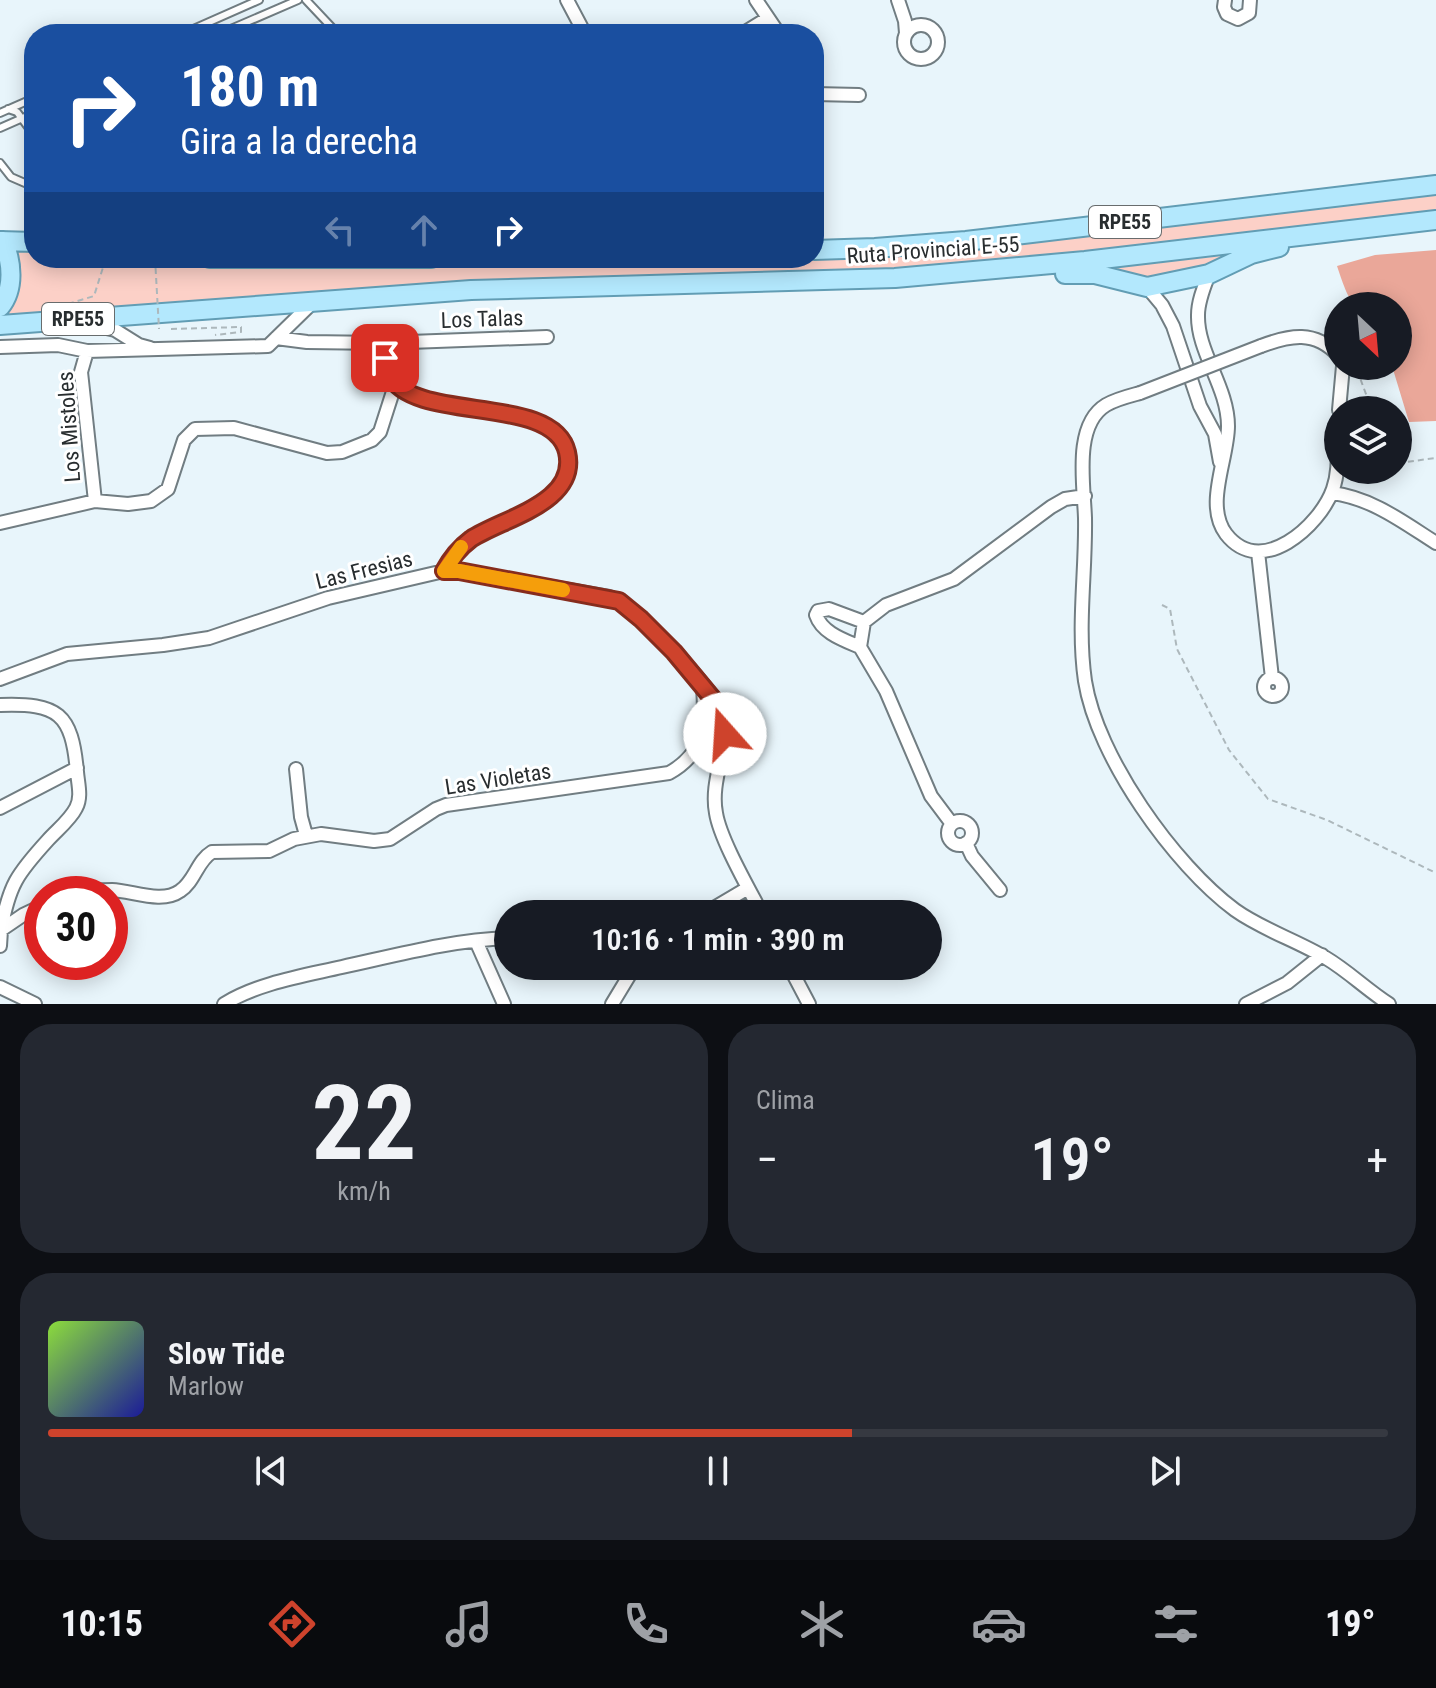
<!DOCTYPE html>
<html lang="es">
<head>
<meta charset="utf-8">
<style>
	:root { --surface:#171b24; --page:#242831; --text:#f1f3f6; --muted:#9ea1a6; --line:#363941; --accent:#ce432c }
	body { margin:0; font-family:"Roboto Condensed",sans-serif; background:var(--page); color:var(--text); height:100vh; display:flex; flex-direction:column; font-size:30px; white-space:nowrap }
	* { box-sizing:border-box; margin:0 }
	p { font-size:26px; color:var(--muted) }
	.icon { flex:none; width:44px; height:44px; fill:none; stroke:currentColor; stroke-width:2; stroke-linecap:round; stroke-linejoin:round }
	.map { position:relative; height:1004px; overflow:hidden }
	.details { display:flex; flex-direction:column; gap:20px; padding:20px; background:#0d0f14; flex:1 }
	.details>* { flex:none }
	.guide { position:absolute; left:24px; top:24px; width:800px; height:244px; border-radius:32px; box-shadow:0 4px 20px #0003; background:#1a4fa0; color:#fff; overflow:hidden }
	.needle { width:52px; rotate:154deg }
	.tools { position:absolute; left:1324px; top:292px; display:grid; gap:16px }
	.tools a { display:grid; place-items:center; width:88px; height:88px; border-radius:50%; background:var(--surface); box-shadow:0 4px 20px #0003; font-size:40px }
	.speed { position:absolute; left:24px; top:876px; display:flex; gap:16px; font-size:40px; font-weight:700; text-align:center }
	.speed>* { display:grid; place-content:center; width:104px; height:104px; border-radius:50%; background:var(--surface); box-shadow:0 4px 20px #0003; line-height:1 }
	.speed .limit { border:12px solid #d22; background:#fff; color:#111 }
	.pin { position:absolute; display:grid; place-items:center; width:68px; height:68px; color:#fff; margin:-34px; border-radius:16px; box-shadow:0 4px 12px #0006 }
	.me { position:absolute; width:88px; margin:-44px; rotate:341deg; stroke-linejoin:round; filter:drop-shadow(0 0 6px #0008) }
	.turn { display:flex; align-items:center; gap:28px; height:168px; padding:0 24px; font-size:36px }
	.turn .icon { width:104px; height:104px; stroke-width:2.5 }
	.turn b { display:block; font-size:56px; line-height:68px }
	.lanes { display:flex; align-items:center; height:76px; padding:0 24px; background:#0003; justify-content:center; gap:40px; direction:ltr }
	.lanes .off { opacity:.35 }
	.big { font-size:60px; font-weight:600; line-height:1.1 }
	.details .tile { flex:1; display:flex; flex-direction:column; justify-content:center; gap:12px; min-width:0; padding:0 28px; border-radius:32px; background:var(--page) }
	.details .dial { align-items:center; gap:0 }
	.dial b { font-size:104px; line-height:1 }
	.song { display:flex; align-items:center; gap:24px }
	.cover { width:96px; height:96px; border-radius:12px; background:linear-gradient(135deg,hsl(90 70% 55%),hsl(240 70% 35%)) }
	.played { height:8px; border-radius:4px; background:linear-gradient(90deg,var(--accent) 60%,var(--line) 60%) }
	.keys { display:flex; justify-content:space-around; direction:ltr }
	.heat { display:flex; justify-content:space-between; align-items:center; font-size:44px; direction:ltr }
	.details .tiles { flex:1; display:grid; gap:20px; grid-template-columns:1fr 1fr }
	.tile:last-child { grid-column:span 2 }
	.trip { position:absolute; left:494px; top:900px; width:448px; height:80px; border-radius:40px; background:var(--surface); box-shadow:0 4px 20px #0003; font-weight:600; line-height:80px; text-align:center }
	.tabs { display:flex; height:128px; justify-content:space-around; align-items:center; background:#090b0e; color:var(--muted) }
	.tabs .icon { width:56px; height:56px }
	.tabs .selected { color:var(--accent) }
	.tabs b { font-size:36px; color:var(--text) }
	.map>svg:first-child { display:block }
	.green { fill:#fcd0c7 }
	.forest { fill:#eaa799 }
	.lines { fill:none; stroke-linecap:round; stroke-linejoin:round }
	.lane-casing { stroke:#717d82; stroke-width:10 }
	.street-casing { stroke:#717d82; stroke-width:16 }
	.primary-casing { stroke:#629db4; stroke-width:22 }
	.path { stroke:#adb8bc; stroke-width:2; stroke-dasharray:6 4; stroke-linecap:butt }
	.lane { stroke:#fff; stroke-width:6 }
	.street { stroke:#fff; stroke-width:12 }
	.primary { stroke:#b3e8fd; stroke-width:18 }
	.street-bridge-casing { stroke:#717d82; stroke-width:16; stroke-linecap:butt }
	.path-bridge { stroke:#adb8bc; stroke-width:2; stroke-dasharray:6 4; stroke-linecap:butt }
	.street-bridge { stroke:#fff; stroke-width:12 }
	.route-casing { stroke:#862c1d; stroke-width:20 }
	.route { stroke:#ce432c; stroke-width:14 }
	.slow { stroke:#f59e0b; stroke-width:14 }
	.labels { text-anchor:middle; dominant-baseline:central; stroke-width:6; stroke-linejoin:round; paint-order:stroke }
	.shield { fill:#fff; stroke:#686c6d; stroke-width:2 }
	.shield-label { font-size:20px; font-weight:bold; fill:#282d2f }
	.street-label { font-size:22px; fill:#282d2f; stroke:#fff }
</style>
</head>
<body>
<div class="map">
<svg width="1436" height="1004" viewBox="0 0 1436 1004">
	<rect width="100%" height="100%" fill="#e8f5fb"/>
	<path class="green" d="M1436,192V214L996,264L0,316C24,298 18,274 13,248L34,249V258H119L167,264L284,268L814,258Z
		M1231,255L1213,264L1147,278L1113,270L1116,267Z"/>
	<path class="forest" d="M1436,250V421L1409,422L1392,366H1398V306C1350,306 1353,313 1337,266L1375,255Z"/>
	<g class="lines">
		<g class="lane-casing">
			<path id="lane" d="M306,0L338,34
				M182,34L259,0
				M219,34L298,0
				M8,109L17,112L34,135
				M0,113L34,98
				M0,128L34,113
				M0,163L11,177L34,187"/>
		</g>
		<g class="street-casing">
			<path id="street" d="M567,0L585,34
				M756,0L779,34
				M898,0L905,21L906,33
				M1225,0L1224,7L1227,14L1238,19L1249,13L1250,0
				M904 42a17 17 0 1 1 34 0a17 17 0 1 1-34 0Z
				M742,34L768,18
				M814,94L859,95
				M1209,274C1204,287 1198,301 1198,315C1197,352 1228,387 1228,426C1228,459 1204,505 1226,534C1261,579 1320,526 1333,489C1340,469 1337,448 1338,428
				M1147,287L1162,305L1173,326L1200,406L1215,434L1220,462
				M90,324L115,330L139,345L150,348
				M276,338L307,342L383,343L547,337
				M383,343C384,355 386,368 392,378C422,423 550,394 567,451C581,501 502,518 471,539C459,547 451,558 444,571
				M1261,346C1290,335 1315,330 1338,355
				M0,347L58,345L87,351L268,346L312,303
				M87,351L81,372L95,501
				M1140,393C1129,396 1116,399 1106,405C1073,425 1084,485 1085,518C1086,573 1077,626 1085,681C1097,757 1174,865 1235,910C1263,930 1296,940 1326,958C1348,971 1367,990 1389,1004
				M1339,410L1343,366
				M1332,493C1372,498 1403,522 1436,543
				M0,523L95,501L128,504L151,501L168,489L184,440L195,429L234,428L327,453L342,452L372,440L380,432L396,382
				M1258,552L1272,678
				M860,647C844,640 822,633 816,615L818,611L829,609L864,622
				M1264 687a9 9 0 1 1 18 0a9 9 0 1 1-18 0Z
				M0,679L67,654L163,645L209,638L328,598L444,571H459L609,597C634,607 722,695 725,721C727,752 710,782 716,813C720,839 749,889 762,914
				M0,705C58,703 72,713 77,772C78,784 82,797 76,808C70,820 57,830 48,840C17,874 9,885 1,930
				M296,769L301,817L306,835
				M0,808L77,768
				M948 833a12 12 0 1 1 24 0a12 12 0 1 1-24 0Z
				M952,824L931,796L886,691L860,647L864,622L886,605L954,579L1051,507L1065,499L1085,496
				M966,843L972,856L1000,890
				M74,894C87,891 98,890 112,890C133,891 162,904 180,891C195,881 197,861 212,852L269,851L294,839L321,834L374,841L390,839L436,809L446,805L669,773C705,753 706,725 703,688
				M704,914L748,888
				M476,941L504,1004
				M0,946L1,930L23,915L42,906
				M789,966L809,1004
				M0,987L35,1004
				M224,1004C258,983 303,976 342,967C397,955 452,940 508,938
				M612,1004L635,966
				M1246,1004L1287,983L1322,955"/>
		</g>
		<g class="primary-casing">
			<path id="primary" d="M0,241L34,242
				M814,250L875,248L966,241L1436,185
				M210,258H431
				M1065,274H1095L1147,287L1209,274L1251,254L1279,247
				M0,307C15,289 12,261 3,241
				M0,325L471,290L895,278L1085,261L1436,220"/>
		</g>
		<path class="path" d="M68,304L94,296L106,258
			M171,329L241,327V332L215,335
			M1357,370L1372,410
			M1398,463L1436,458
			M1162,605L1170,609L1177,649L1229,750L1268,799L1327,820L1436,873"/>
		<use href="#lane" class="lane"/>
		<use href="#street" class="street"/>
		<use href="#primary" class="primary"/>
		<g class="street-bridge-casing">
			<path id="street-bridge" d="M1140,393L1261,346"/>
		</g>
		<path class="path-bridge" d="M155,258L159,329"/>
		<use href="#street-bridge" class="street-bridge"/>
	</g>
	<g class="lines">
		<g class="route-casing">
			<path id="route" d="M385,358C387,364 388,371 390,376C416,424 553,393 567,452C579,503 503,518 471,539C459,548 451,558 444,571H459L619,601L641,619L674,652L718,705L724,715L725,734"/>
		</g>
		<use href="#route" class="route"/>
		<path class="slow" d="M461,547L444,571H459L563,590"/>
	</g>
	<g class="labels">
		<g class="shield">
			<rect x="1089" y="206" width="72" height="32" rx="6"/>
			<rect x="42" y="303" width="72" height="32" rx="6"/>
		</g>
		<g class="shield-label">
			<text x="1125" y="222">RPE55</text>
			<text x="78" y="319">RPE55</text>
		</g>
		<g class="street-label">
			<text transform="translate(933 250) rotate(-4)">Ruta Provincial E-55</text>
			<text transform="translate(482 319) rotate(-2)">Los Talas</text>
			<text transform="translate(69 427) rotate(-94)">Los Mistoles</text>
			<text transform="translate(364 570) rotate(-14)">Las Fresias</text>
			<text transform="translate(498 779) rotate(-9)">Las Violetas</text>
		</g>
	</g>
</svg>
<div class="tools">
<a><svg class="needle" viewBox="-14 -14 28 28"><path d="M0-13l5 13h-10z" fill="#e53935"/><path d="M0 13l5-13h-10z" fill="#9ea1a6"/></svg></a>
<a><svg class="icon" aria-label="layers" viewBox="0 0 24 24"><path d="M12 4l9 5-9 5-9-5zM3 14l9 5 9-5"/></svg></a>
</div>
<div class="speed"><div class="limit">30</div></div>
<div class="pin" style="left:385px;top:358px;background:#d93025"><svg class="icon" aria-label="arrive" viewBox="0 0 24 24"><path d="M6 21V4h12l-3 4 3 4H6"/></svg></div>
<svg class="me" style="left:725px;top:734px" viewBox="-20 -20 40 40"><circle r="19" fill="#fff"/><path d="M0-13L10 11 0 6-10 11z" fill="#ce432c"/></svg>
<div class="trip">10:16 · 1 min · 390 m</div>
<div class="guide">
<div class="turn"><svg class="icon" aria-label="right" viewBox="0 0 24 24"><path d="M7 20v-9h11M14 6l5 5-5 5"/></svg><div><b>180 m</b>Gira a la derecha</div></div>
<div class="lanes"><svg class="icon off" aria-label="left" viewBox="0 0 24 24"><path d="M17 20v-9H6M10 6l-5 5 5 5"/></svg><svg class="icon off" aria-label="ahead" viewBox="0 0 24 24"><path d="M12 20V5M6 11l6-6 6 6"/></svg><svg class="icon" aria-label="right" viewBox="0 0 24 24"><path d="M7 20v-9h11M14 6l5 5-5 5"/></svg></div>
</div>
</div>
<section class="details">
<div class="tiles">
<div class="tile dial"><b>22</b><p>km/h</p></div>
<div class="tile"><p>Clima</p>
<div class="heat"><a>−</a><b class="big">19°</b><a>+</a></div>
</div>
<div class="tile">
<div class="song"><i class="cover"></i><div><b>Slow Tide</b><p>Marlow</p></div></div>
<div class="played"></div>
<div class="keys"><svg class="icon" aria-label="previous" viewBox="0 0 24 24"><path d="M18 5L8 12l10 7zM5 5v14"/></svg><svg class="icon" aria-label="pause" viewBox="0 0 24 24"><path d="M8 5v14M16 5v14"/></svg><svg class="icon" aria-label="next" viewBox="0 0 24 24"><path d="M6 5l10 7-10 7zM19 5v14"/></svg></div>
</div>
</div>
</section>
<nav class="tabs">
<b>10:15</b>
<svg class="icon selected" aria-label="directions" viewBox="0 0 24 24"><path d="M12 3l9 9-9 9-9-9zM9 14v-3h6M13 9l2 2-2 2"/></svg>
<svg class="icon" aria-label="music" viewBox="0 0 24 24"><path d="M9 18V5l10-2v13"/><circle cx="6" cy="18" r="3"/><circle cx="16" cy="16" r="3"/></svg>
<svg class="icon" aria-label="phone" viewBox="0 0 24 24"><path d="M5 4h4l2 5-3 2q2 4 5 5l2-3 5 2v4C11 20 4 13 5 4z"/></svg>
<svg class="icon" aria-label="climate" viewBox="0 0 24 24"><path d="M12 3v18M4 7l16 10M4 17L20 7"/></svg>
<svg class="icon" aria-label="car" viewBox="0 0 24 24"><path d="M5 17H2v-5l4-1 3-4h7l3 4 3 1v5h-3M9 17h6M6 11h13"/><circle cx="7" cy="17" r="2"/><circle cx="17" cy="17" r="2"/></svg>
<svg class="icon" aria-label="filters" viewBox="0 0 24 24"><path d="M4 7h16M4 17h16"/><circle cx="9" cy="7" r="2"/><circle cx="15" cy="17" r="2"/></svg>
<b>19°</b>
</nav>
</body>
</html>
